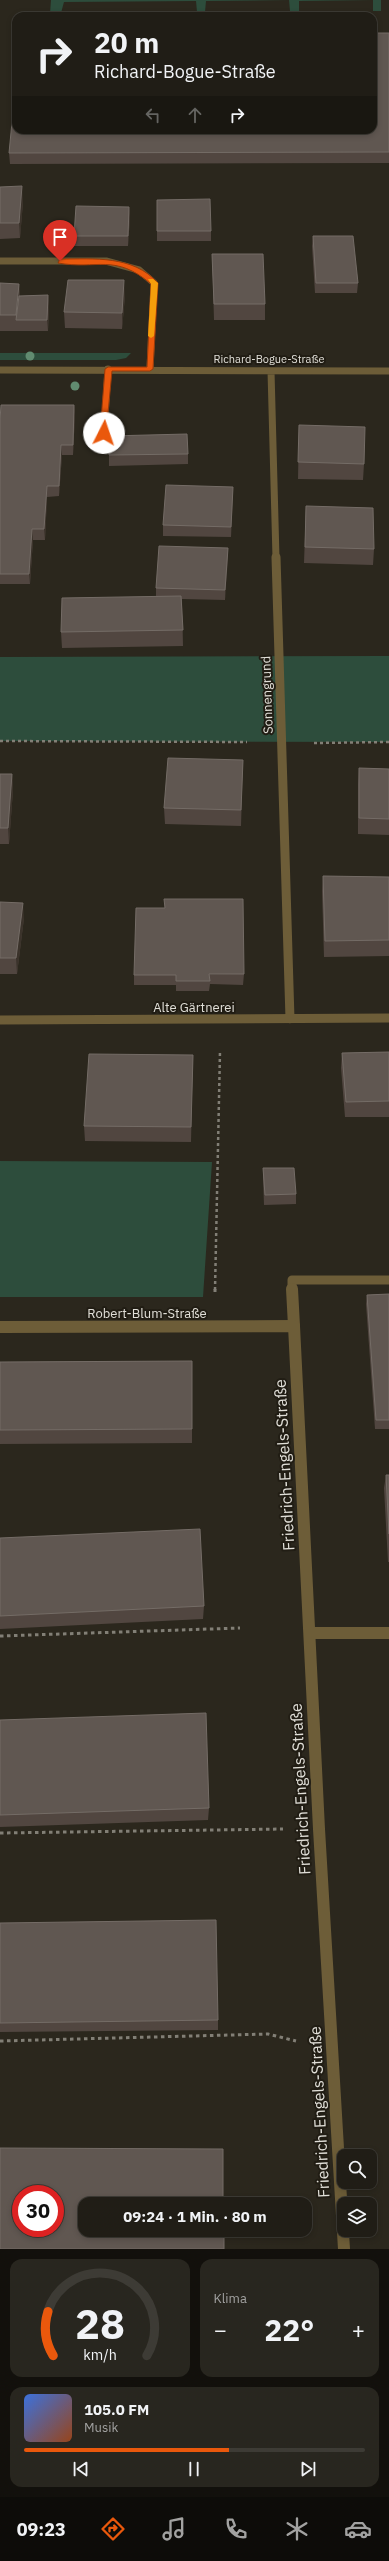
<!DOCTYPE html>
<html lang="de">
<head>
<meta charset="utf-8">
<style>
	:root { --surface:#201d16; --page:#28261f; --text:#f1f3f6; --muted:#a2a2a1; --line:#3d3b35; --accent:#ea580c }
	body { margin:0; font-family:"IBM Plex Sans",sans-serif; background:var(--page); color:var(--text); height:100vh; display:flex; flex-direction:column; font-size:15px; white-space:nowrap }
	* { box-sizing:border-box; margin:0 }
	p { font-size:13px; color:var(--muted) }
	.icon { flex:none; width:22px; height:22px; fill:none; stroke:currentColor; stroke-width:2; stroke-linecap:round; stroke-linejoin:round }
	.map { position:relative; height:2249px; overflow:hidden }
	.details { display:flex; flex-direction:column; gap:10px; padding:10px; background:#12100c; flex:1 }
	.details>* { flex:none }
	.hud { position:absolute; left:12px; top:12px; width:365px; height:122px; border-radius:12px; box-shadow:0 2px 6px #0003,0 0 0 1px var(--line); background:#201d16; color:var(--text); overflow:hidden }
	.tools { position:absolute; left:337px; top:2149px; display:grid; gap:8px }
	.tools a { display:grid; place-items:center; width:40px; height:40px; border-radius:8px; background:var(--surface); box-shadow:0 2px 6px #0003,0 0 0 1px var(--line); font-size:20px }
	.speed { position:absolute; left:12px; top:2185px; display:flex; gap:8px; font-size:20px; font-weight:700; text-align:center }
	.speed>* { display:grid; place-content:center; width:52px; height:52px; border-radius:50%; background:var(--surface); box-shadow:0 2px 6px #0003,0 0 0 1px var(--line); line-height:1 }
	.speed .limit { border:6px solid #d22; background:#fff; color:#111 }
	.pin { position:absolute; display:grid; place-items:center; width:34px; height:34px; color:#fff; margin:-41px -17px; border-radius:50% 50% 50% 0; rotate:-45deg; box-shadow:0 0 4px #0007 }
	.pin .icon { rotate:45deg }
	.me { position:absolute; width:44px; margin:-22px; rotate:4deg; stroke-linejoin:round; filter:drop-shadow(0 0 3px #0008) }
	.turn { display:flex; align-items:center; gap:14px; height:84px; padding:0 16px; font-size:18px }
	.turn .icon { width:52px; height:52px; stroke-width:2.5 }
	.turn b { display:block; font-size:28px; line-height:34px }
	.lanes { display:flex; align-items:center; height:38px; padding:0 16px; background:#0003; justify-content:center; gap:20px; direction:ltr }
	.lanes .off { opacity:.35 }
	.big { font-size:30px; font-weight:700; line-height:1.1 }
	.details .tile { flex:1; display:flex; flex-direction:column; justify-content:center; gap:6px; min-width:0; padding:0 14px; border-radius:12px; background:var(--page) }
	.details .dial { align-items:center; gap:0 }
	.dial svg { height:104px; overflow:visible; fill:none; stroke:var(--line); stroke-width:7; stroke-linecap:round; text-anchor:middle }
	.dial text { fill:var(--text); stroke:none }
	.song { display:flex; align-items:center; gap:12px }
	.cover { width:48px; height:48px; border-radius:6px; background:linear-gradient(135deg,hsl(220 70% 55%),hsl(20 70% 35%)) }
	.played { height:4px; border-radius:2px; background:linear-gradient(90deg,var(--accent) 60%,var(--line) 60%) }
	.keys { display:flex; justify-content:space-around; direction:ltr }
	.heat { display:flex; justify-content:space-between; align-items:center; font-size:22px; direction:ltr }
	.details .tiles { flex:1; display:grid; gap:10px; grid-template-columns:1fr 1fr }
	.tile:last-child { grid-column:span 2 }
	.trip { position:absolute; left:78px; top:2197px; width:234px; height:40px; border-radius:12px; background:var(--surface); box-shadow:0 2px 6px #0003,0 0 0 1px var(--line); font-weight:700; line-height:40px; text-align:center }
	.tab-bar { display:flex; height:64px; justify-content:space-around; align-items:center; background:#0d0c09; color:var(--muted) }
	.tab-bar .icon { width:28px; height:28px }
	.tab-bar .selected { color:var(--accent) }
	.tab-bar b { font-size:18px; color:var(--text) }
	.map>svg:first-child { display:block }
	.green { fill:#2d4d3c }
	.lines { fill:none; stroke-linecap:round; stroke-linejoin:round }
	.path-far1 { stroke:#827f76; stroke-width:2.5; stroke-dasharray:3 3; stroke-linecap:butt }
	.path { stroke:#827f76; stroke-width:3; stroke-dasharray:3.5 3.5; stroke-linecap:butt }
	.lane-far1 { stroke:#6d5d38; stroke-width:9 }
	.lane { stroke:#6d5d38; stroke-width:12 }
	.street-far2 { stroke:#6d5d38; stroke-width:7 }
	.street-far1 { stroke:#6d5d38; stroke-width:9 }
	.street { stroke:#6d5d38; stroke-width:12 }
	.tree { fill:#618b70 }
	.wall { fill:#514640 }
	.shaded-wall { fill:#3b332b }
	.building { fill:#605751; stroke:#746c66; fill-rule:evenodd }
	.route { fill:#ea580c; stroke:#983908 }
	.slow { fill:#f59e0b }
	.labels { text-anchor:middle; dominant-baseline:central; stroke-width:4; stroke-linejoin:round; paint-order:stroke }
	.far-street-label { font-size:11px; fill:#e1dfd8; stroke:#211d14 }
	.street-label { font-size:13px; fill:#e1dfd8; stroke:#211d14 }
	.near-street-label { font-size:16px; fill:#e1dfd8; stroke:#211d14 }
</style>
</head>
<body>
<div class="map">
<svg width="389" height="2249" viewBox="0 0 389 2249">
	<rect width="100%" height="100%" fill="#2b271d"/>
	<path class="green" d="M51,0H389H381V11H373V0L299,1V11H290L289,0L206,1L205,12H197L196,1L64,2L61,13L50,14Z
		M0,353H131L126,358L116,360H0Z
		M389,656V742L0,741V657Z
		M0,1161L212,1162L203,1297H0Z"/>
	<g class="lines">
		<path class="path-far1" d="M0,741L247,742
			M314,743L389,742
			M215,1290L220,1051"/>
		<path class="path" d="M215,1292V1289
			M0,1636L240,1628
			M0,1833L283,1829
			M0,2041L268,2034L296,2041"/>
		<path class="lane-far1" d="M292,1290V1280H389"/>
		<path class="lane" d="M292,1289L294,1326"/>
		<path class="street-far2" d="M0,261H106L139,270L154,283L150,369
			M0,370L389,371
			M271,371L276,558
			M104,433L108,369"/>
		<path class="street-far1" d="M276,557L290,1019
			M0,1020L389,1018"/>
		<path class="street" d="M0,1327L294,1326L319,1829L344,2249
			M310,1633H389"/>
	</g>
	<g class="tree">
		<circle cx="30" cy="356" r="4.5"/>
		<circle cx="75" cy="386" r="4.5"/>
	</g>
	<path class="wall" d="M389,33V163L10,164L9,153Z
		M0,187L23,202L20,238L0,239Z
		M129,207L130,217L128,246H74V236Z
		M157,231H211V241H157Z
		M313,236L358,283L357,293H315L312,246Z
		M212,254L265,304V320H214Z
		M0,283L19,284L20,296L48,295L49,306L48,331H0Z
		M125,296L122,329L65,328L64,312Z
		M74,405L75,415L73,455H62L59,496L47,497L45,540H33L30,584H0V420Z
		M299,425L364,464L363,480L298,479Z
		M188,454V464L109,466V455Z
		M233,487L231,537L163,536V525Z
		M306,506L374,549L373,565L304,563Z
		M228,548L225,600L182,599L183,646L62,648L61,632L156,596V588Z
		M243,760L241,826L165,824L164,808Z
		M359,768L389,769V835L358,834V784Z
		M0,774H12L13,790L9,844H0Z
		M323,876L389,877V956L324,957L322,891Z
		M0,902L24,918L17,974H0Z
		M244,974L243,985L210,984L209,991H176V985H134V975Z
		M389,1052V1117H345L341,1068L342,1053Z
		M193,1055L191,1142L85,1141L84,1126Z
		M263,1168L296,1194V1204L264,1205L263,1178Z
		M389,1294V1429H375L366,1304L367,1295Z
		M192,1361V1443L0,1444V1362Z
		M386,1475H389V1562H388L384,1488Z
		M0,1538L204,1606L203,1619L0,1629Z
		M0,1720L209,1808L208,1820L0,1827Z
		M0,1923L218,2020V2030L0,2032Z"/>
	<path class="shaded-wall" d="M22,186L23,202L20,238L19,223Z
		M129,207L130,217L128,246V236Z
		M124,280L125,296L122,329V313Z
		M19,284L20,300L16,320V315Z
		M48,295L49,306L48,331L47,320Z
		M74,405L75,415L73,455V445Z
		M61,445L62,455L59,496V486Z
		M47,486V497L45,540L44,529Z
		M233,487V498L231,537V527Z
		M32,529L33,540L30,584L29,574Z
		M228,548V559L225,600V590Z
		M12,774L13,790L9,844L8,828Z
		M23,903L24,918L17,974L16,958Z"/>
	<path class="building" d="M373,33H389V152L9,153L16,81V130H373Z
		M22,186L19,223H0V187Z
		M210,199L211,231H157V200Z
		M76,206L129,207L128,236H74Z
		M313,236H353L358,283H316Z
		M212,254H263L265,304H214Z
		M68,280H124L122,313L64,312Z
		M0,283L19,284L16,315H0Z
		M48,295L47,320H16L19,296Z
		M1,405H74L73,445H61L59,486H47L44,529H32L29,574H0V420Z
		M299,425L365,427L364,464L298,462Z
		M187,434L188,454L109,455V436Z
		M166,485L233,487L231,527L163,525Z
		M306,506L373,508L374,549L305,547Z
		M159,546L228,548L225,590L156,588Z
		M181,596L183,630L61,632L62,598Z
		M168,758L243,760L241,810L164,808Z
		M359,768L389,769V819L359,818Z
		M0,774H12L8,828H0Z
		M323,876L389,877V940L325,941Z
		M164,899H243L244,974H209L210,981H176V975H134L136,908H165Z
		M0,902L23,903L16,958H0Z
		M389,1052V1101L346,1102L342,1053Z
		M89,1054L193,1055L191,1127L84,1126Z
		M263,1168H294L296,1194L265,1195Z
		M389,1294V1420H376L367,1295Z
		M192,1361V1429L0,1430V1362Z
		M386,1475H389V1534Z
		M200,1529L204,1606L0,1616V1538Z
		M206,1713L209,1808L0,1815V1720Z
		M216,1920L218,2020L0,2023V1923Z
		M0,2148L223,2149V2204H85V2230H224V2249H0ZM21,2194H55V2228H21Z"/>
	<path class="route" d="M60,259C94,259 133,255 158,283L153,369L150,371H112L106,434L100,433L105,369L108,367H147L151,284C115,253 97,270 58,263Z"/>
	<path class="slow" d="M148,279H153L158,283L154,336L151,338L148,336L151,284Z"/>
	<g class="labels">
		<g class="far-street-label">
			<text x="269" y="359">Richard-Bogue-Straße</text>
		</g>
		<g class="street-label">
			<text transform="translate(267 695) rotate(-92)">Sonnengrund</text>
			<text x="194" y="1007">Alte Gärtnerei</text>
			<text x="147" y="1313">Robert-Blum-Straße</text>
		</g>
		<g class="near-street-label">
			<text transform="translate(284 1465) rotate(-93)">Friedrich-Engels-Straße</text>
			<text transform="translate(300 1789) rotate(-93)">Friedrich-Engels-Straße</text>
			<text transform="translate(319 2112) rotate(-93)">Friedrich-Engels-Straße</text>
		</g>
	</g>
</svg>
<div class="tools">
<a><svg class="icon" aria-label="search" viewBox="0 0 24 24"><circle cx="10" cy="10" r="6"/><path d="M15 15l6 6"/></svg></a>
<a><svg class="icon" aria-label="layers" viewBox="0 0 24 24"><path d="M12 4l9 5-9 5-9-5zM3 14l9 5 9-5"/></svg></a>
</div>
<div class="speed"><div class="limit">30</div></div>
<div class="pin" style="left:60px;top:261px;background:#d93025"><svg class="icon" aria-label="arrive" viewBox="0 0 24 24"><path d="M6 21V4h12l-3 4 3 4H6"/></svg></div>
<svg class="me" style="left:104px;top:433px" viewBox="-20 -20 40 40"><circle r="19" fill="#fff"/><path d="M0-13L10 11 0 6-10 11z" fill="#ea580c"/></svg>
<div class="trip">09:24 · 1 Min. · 80 m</div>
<div class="hud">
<div class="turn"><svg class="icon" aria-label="right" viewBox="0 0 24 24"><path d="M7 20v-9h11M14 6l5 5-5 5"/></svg><div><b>20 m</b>Richard-Bogue-Straße</div></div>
<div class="lanes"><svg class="icon off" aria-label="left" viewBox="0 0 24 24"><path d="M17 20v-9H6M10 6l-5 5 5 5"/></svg><svg class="icon off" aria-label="ahead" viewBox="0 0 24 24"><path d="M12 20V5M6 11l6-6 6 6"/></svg><svg class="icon" aria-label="right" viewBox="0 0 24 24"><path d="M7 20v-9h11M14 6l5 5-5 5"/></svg></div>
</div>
</div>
<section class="details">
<div class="tiles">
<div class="tile dial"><svg viewBox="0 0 100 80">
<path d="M14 69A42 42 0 1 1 86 69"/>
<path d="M14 69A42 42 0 0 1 10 35" stroke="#ea580c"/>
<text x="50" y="56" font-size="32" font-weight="700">28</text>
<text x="50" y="72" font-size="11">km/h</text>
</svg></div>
<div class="tile"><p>Klima</p>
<div class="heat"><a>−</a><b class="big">22°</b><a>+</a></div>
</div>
<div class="tile">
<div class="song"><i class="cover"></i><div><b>105.0 FM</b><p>Musik</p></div></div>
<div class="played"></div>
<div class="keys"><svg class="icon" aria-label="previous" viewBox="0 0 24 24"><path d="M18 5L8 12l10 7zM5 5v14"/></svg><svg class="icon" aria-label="pause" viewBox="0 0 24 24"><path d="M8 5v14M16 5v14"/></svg><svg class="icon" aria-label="next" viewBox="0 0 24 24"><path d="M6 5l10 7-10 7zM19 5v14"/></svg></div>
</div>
</div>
</section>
<nav class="tab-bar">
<b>09:23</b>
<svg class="icon selected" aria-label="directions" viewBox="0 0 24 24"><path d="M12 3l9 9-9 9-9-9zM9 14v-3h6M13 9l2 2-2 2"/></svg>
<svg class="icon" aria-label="music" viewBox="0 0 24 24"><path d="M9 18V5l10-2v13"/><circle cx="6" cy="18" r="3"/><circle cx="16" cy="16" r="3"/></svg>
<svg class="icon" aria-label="phone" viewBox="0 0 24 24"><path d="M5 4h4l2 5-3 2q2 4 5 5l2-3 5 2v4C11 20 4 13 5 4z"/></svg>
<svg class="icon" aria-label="climate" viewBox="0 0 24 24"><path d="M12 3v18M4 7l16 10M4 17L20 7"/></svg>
<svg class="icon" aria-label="car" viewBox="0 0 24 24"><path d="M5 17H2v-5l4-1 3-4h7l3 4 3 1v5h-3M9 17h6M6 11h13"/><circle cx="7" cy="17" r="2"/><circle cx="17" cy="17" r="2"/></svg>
</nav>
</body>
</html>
